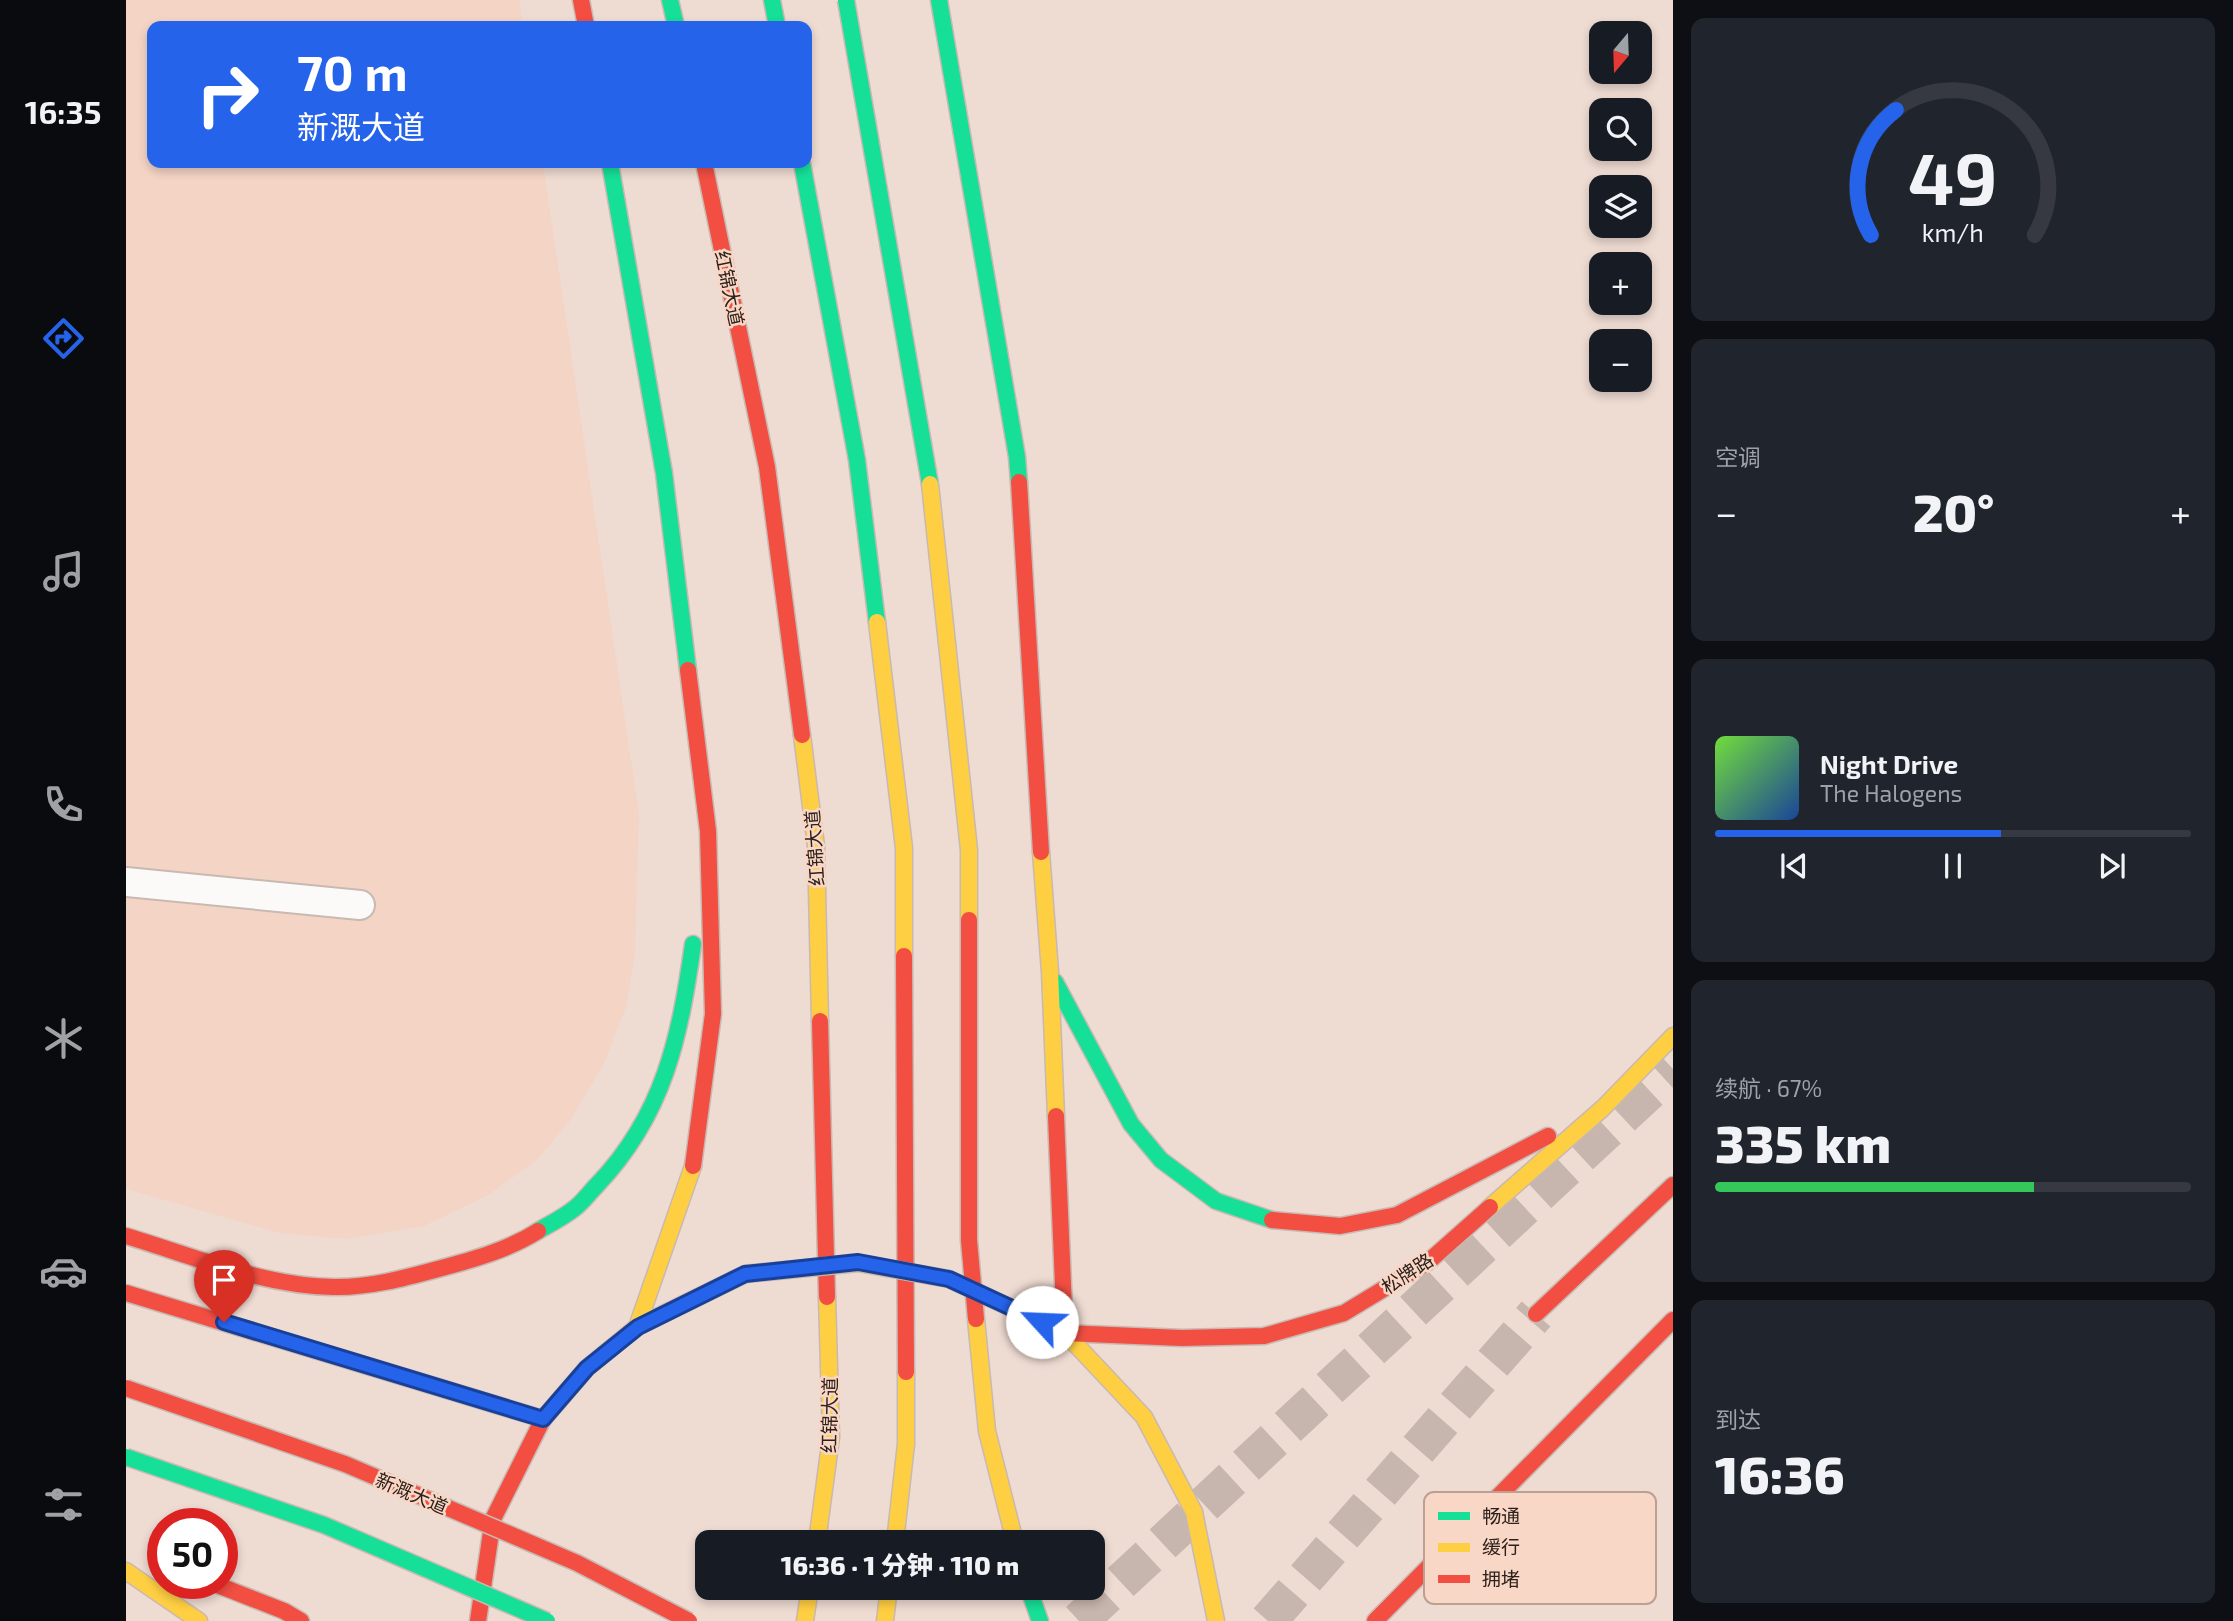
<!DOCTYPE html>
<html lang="zh">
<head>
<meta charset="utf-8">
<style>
	:root { --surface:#171b24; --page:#20242c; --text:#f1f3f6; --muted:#9ea1a6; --line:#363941; --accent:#2563eb }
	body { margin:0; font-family:"Exo 2","Noto Sans SC",sans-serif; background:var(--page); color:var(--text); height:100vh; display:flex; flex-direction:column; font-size:26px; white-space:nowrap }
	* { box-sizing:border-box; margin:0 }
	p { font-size:23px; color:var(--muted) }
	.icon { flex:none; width:38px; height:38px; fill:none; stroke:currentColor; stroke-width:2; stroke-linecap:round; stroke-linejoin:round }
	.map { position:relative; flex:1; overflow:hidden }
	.panel { display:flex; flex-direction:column; gap:18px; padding:18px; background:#0d0f14; width:560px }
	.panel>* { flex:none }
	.banner { position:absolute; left:21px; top:21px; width:665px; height:147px; border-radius:14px; box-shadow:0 4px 10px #0003; background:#2563eb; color:#fff; overflow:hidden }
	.needle { width:46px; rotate:199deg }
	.tools { position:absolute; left:1463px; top:21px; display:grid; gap:14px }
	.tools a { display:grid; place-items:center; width:63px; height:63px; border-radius:14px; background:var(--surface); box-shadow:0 4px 10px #0003; font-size:35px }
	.speed { position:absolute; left:21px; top:1508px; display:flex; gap:14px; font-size:35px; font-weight:700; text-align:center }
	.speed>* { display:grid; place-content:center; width:91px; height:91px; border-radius:50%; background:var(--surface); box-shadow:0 4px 10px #0003; line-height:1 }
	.speed .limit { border:10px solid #d22; background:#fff; color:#111 }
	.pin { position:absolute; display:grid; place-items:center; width:60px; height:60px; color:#fff; margin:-72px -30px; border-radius:50% 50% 50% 0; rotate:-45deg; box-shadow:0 0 7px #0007 }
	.pin .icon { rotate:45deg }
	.me { position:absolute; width:77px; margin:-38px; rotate:295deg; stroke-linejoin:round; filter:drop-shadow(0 0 5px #0008) }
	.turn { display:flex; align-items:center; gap:24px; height:147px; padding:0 35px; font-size:32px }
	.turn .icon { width:91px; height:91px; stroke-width:2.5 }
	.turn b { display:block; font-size:49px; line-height:60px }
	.big { font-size:52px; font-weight:800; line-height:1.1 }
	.panel .card { flex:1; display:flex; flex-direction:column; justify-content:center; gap:10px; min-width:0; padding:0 24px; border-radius:14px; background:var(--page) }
	.panel .dial { align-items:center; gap:0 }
	.dial svg { height:182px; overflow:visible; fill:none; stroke:var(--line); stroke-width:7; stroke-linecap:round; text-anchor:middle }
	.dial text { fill:var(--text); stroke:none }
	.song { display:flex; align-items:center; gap:21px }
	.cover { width:84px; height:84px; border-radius:10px; background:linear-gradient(135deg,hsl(100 70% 55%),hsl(220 70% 35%)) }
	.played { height:7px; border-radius:4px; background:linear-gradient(90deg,var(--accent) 60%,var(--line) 60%) }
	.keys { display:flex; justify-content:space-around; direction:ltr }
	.heat { display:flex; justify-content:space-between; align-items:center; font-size:38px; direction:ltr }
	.charge { height:10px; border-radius:5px; background:linear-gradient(90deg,#34c759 67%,var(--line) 0) }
	.trip { position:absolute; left:569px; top:1530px; width:410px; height:70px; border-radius:14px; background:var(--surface); box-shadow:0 4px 10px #0003; font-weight:800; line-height:70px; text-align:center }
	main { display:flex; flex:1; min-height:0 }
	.menu { display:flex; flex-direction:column; width:126px; justify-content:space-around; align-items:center; background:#090b0e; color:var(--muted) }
	.menu .icon { width:49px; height:49px }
	.menu .selected { color:var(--accent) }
	.menu b { font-size:32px; color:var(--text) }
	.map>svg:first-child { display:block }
	.built { fill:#f4d4c5 }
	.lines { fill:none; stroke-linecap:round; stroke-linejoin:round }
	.highway-tunnel { stroke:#c7b6ad; stroke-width:38; stroke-dasharray:38 19; stroke-linecap:butt }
	.lane-casing { stroke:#c8b9b2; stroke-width:32 }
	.fast-casing { stroke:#c8b9b2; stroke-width:19 }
	.slow-casing { stroke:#c8b9b2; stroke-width:19 }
	.jam-casing { stroke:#c8b9b2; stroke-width:19 }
	.lane { stroke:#fcfaf8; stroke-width:28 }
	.fast { stroke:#16e098; stroke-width:16 }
	.slow { stroke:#ffcf43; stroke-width:16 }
	.jam { stroke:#f24e42; stroke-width:16 }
	.fast-bridge-casing { stroke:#c8b9b2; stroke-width:19; stroke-linecap:butt }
	.slow-bridge-casing { stroke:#c8b9b2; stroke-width:19; stroke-linecap:butt }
	.jam-bridge-casing { stroke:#c8b9b2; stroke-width:19; stroke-linecap:butt }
	.fast-bridge { stroke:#16e098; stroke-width:16 }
	.slow-bridge { stroke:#ffcf43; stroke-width:16 }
	.jam-bridge { stroke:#f24e42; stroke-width:16 }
	.route-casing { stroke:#184099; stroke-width:18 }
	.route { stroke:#2563eb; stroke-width:12 }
	.labels { text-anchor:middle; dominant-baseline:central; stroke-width:5; stroke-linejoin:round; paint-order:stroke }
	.street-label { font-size:19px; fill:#2d211a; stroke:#f9d7c7 }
	.key { fill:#f9d7c7; stroke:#bca093; stroke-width:2 }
	.key-label { font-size:19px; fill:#2d211a }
</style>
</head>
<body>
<main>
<nav class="menu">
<b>16:35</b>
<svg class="icon selected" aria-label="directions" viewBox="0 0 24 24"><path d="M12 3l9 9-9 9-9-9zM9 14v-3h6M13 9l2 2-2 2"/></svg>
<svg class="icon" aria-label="music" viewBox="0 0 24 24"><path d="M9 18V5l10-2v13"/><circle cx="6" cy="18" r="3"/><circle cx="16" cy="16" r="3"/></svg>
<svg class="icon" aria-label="phone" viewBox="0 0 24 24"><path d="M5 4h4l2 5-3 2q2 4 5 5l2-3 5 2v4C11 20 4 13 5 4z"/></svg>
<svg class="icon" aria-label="climate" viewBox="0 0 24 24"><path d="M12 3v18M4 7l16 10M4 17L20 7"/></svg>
<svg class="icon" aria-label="car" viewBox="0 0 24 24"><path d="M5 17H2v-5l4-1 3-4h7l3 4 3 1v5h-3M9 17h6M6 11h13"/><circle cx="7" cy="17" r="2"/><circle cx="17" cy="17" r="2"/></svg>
<svg class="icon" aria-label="filters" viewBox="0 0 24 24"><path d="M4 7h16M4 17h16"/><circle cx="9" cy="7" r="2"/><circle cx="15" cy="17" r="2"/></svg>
</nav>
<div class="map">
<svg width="1547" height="1621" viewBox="0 0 1547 1621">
	<rect width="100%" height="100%" fill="#eedbd2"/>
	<path class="built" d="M0,0H393L397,26H26V163H417L513,814L509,953L500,1007L479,1061L446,1118L411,1160L362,1195L298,1226L220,1239L154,1233L0,1189Z"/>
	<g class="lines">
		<path class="highway-tunnel" d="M953,1621L1547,1069
			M1142,1621L1410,1314"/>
		<g class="lane-casing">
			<path id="lane" d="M0,882L234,905"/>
		</g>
		<g class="fast-casing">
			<path id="fast" d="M544,0L550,26
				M646,0L651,26
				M813,0L891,457L893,482
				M484,163L538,473L562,670
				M676,163L731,460L751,622
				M929,982L1005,1124L1035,1160L1090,1201L1146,1220
				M412,1231C424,1224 438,1217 449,1208C457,1202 464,1192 471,1185C538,1115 554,1037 567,944
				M902,1587L914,1621"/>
		</g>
		<g class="slow-casing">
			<path id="slow" d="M751,622L778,848V956
				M676,735L690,846L694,1021
				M915,852L924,972L930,1116
				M1364,1207L1477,1108L1547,1036
				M823,1279L939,1333L1018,1417L1068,1512L1090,1621
				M511,1327L567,1166
				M691,1542L705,1437L701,1297
				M769,1542L780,1444V1372
				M0,1571L73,1621
				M679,1621L684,1587
				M759,1621L763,1587"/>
		</g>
		<g class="jam-casing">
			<path id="jam" d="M455,0L460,26
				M578,163L641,467L676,735
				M893,482L915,852
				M562,670L582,831L587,1014L567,1166
				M778,956L780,1372
				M694,1021L701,1297
				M930,1116L939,1333
				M1146,1220L1214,1226L1271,1215L1422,1136
				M0,1236C67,1256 137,1286 207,1287C242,1288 279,1278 312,1269C346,1260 382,1250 412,1231
				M0,1293L417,1419
				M1410,1314L1547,1185
				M939,1333L1056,1338L1138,1336L1218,1313L1302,1262L1364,1207
				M89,1584L158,1611L175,1621
				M352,1621L367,1519L417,1419L461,1368L511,1327L619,1274
				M1249,1621L1547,1320"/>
		</g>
		<use href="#lane" class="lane"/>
		<use href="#fast" class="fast"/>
		<use href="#slow" class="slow"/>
		<use href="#jam" class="jam"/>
		<g class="fast-bridge-casing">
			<path id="fast-bridge" d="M720,0L804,484
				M0,1457L198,1525L421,1621"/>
		</g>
		<g class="slow-bridge-casing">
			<path id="slow-bridge" d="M804,484L843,850V920
				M619,1274L732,1263L823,1279
				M850,1319L861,1431L889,1542"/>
		</g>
		<g class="jam-bridge-casing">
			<path id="jam-bridge" d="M843,920V1240L850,1319
				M0,1388L219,1464L451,1563L563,1621"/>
		</g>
		<use href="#fast-bridge" class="fast-bridge"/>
		<use href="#slow-bridge" class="slow-bridge"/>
		<use href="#jam-bridge" class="jam-bridge"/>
	</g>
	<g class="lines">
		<g class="route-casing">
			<path id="route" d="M98,1322L417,1419L461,1368L512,1327L619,1274L732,1262L823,1279L916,1322"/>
		</g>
		<use href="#route" class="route"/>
	</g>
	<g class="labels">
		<g class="street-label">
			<text transform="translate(604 288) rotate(78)">红锦大道</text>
			<text transform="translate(688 848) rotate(-94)">红锦大道</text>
			<text transform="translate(1281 1273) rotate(-33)">松牌路</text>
			<text transform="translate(703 1415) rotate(-89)">红锦大道</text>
			<text transform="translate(286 1493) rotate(23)">新溉大道</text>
		</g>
	</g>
	<rect x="1298" y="1492" width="232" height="112" rx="10" class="key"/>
	<rect x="1312" y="1512" width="32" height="8" fill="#16e098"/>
	<rect x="1312" y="1543" width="32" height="9" fill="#ffcf43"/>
	<rect x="1312" y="1575" width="32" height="8" fill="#f24e42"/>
	<g class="key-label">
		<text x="1356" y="1523">畅通</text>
		<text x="1356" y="1554">缓行</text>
		<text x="1356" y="1586">拥堵</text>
	</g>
</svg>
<div class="tools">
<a><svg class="needle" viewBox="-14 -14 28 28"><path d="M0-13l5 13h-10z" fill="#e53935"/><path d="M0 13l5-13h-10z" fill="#9ea1a6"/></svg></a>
<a><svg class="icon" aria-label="search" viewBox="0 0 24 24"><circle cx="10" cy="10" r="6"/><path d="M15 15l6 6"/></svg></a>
<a><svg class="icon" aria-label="layers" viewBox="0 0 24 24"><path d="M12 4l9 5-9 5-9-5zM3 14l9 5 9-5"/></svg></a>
<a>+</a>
<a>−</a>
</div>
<div class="speed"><div class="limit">50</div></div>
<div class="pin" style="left:98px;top:1322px;background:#d93025"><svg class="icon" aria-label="arrive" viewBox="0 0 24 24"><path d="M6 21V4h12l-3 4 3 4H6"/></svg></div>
<svg class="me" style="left:916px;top:1322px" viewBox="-20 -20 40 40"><circle r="19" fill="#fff"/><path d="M0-13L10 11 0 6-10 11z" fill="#2563eb"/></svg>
<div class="trip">16:36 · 1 分钟 · 110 m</div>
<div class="banner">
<div class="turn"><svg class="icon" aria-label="right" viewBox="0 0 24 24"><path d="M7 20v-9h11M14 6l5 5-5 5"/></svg><div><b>70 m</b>新溉大道</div></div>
</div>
</div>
<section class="panel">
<div class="card dial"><svg viewBox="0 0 100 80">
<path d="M14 69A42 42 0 1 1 86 69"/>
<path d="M14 69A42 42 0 0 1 25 14" stroke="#2563eb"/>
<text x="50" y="56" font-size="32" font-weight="700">49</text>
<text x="50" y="72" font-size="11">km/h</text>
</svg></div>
<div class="card"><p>空调</p>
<div class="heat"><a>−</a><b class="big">20°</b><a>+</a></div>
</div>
<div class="card">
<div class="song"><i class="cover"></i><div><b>Night Drive</b><p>The Halogens</p></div></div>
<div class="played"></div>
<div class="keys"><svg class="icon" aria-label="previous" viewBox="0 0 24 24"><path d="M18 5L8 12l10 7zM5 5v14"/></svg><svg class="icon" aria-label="pause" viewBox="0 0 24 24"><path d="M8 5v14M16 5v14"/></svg><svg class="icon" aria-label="next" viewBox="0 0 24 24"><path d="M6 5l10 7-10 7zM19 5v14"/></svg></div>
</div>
<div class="card"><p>续航 · 67%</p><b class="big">335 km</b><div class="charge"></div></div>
<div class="card"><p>到达</p><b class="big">16:36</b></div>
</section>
</main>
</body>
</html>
